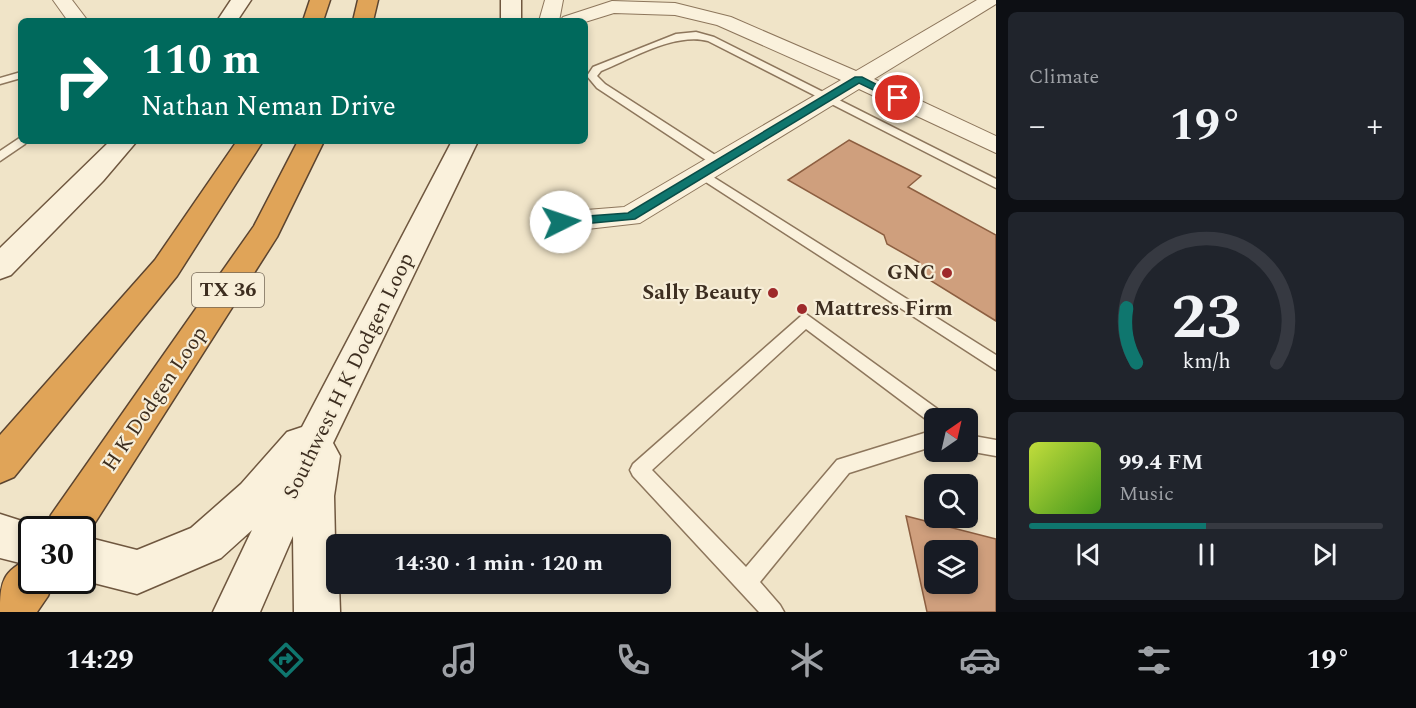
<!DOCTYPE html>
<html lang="en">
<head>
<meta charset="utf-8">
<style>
	:root { --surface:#171b24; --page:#20242c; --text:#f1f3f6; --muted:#9ea1a6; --line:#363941; --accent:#0f766e }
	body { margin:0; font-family:Spectral,serif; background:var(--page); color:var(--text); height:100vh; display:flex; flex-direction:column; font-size:22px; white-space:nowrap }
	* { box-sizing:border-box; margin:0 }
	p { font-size:20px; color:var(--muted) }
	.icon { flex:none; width:33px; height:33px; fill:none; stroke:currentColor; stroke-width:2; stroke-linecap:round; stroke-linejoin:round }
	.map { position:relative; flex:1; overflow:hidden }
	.panel { display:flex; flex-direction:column; gap:12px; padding:12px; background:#0d0f14; width:420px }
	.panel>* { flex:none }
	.guide { position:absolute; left:18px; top:18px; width:570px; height:126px; border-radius:9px; box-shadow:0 3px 9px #0003; background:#00695c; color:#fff; overflow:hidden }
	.needle { width:39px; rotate:34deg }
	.controls { position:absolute; left:924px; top:408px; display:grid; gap:12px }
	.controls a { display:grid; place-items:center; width:54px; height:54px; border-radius:9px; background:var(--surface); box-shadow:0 3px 9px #0003; font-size:30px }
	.speed { position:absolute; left:18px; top:516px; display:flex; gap:12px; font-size:30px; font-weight:700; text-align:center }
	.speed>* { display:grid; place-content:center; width:78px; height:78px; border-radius:50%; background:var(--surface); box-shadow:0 3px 9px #0003; line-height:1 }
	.speed .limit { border:3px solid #111; border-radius:9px; background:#fff; color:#111 }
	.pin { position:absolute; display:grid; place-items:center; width:51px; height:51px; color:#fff; margin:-26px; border:3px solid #fff; border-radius:50%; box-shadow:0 2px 6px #0007 }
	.me { position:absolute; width:66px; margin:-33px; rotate:86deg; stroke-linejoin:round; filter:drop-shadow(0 0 4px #0008) }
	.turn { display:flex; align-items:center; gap:21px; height:126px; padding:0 24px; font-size:27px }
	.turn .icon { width:78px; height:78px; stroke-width:2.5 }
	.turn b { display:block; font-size:42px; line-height:51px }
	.big { font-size:45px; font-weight:700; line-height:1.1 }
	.panel .tile { flex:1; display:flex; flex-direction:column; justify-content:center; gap:9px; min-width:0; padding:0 21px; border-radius:9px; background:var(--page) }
	.panel .dial { align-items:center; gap:0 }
	.dial svg { height:156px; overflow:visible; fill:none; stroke:var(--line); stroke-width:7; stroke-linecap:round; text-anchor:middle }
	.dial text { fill:var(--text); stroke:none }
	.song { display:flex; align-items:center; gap:18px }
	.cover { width:72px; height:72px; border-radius:9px; background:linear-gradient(135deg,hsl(70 70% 55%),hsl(100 70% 35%)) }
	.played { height:6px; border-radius:3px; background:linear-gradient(90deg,var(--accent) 50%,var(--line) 50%) }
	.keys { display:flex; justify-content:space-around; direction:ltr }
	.heat { display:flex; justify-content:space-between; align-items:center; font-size:33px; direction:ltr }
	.trip { position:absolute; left:326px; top:534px; width:345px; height:60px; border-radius:9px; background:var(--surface); box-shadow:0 3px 9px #0003; font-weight:700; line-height:60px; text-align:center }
	.tabs { display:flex; height:96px; justify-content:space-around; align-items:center; background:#090b0e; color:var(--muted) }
	.tabs .icon { width:42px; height:42px }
	.tabs .on { color:var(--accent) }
	.tabs b { font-size:27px; color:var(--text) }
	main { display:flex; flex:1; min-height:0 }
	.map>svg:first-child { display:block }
	.building { fill:#cf9f7d; stroke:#8d5f41; stroke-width:1.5; fill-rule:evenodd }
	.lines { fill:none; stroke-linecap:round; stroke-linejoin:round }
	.lane-casing { stroke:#8d765c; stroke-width:3 }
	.street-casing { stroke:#8d765c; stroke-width:2 }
	.secondary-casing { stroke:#6f573f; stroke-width:3 }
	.highway-casing { stroke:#5b4430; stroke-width:3 }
	.lane { fill:#faf1dc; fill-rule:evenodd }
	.street { fill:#faf1dc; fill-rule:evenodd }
	.secondary { fill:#faf1dc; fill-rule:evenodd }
	.highway { fill:#e0a458; fill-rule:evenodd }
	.route { fill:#0f766e; stroke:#0a4d48; stroke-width:1.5 }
	.poi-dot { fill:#9e2a2b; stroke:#f7eed8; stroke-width:2 }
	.labels { text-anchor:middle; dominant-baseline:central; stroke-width:4.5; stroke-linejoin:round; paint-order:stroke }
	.shield { fill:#f7eed8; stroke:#756857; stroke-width:1.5 }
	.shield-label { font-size:20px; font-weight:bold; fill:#3d2e20 }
	.poi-label { font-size:21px; font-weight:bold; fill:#3d2e20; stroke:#f7eed8; text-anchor:end }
	.street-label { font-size:21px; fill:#3d2e20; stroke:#f7eed8 }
</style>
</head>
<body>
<main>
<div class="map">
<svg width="996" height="612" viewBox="0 0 996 612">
	<rect width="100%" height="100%" fill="#f0e4c8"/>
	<path class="building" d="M849,140L921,176L908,187L996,235V321L915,271L919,262L887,244L884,235L788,180Z
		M906,516L996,539V612H927ZM934,550H968V584H934Z"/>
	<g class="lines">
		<g class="lane-casing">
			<path id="lane" d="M696,32L714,37L996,179V188L708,41C675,32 631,59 601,71L597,76L605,84L723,160V166H715L597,88L587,76L593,67L676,34Z
				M21,72V78L0,84V78Z
				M21,137V141H27L25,144L0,161V151Z
				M702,170L996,355V370L698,177L696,174Z
				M806,314L943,413L946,418H934V425L931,423L806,329L652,470L746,567L837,460L934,430V446L849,473L760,582L780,605L784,612H759L633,476L630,470L633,464L801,316Z
				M968,435L996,440V456L968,451Z"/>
		</g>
		<g class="street-casing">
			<path id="street" d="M53,0H72L88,21H68Z
				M545,0H563L559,21H539Z
				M977,0H996V4L874,79L996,136V153L859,89L640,223L561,232L551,229L547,222L551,215L561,212L624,207L841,80L717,25L675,15L614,13L585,22L560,21L563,17L612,1L675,3L731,17L856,71Z"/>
		</g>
		<g class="secondary-casing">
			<path id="secondary" d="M231,0H251L237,21H217Z
				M501,0H521V21H501Z
				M110,141H137L103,181L11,275L0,279V248Z
				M452,141H478L333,443L340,456L334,496L336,584H339L340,612H294L293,536L260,612H213L252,530L221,558L137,594L82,580V536L137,550L191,528L241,484L287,432L302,427Z
				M0,514L47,529L32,530V566L0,558Z"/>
		</g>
		<g class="highway-casing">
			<path id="highway" d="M310,0H330L323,21H303Z
				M358,0H378L373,21H353Z
				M237,141H263L177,276L14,477L0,483V435L155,260Z
				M298,141H324L277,237L82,543V530H45L51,515L254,226Z
				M32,558V580H54L48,596L37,612H0C0,583 2,570 32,558Z"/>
		</g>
		<use href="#lane" class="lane"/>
		<use href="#street" class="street"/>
		<use href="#secondary" class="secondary"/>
		<use href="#highway" class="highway"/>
	</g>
	<path class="route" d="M855,77H862L903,98L894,100L859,83L635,219L561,226L555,222L561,218L628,213Z"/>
	<g class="poi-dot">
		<circle cx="947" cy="273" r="6"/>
		<circle cx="773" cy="293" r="6"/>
		<circle cx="802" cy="309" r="6"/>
	</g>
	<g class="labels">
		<rect class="shield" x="192" y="273" width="72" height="34" rx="4.5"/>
		<g class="shield-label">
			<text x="228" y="290">TX 36</text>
		</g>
		<g class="poi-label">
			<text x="935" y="273">GNC</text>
			<text x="761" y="293">Sally Beauty</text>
			<text x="814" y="309" text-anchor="start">Mattress Firm</text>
		</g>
		<g class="street-label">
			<text transform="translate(349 376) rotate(-64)">Southwest H K Dodgen Loop</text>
			<text transform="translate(155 399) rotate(-56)">H K Dodgen Loop</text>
		</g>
	</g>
</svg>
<div class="controls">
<a><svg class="needle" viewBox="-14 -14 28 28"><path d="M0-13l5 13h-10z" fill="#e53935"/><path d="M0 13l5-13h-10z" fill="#9ea1a6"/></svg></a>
<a><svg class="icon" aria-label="search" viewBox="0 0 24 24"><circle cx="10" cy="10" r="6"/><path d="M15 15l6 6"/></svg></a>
<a><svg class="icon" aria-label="layers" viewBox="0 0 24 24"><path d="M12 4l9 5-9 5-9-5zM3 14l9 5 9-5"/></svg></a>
</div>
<div class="speed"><div class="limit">30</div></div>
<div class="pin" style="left:898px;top:98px;background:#d93025"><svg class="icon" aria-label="arrive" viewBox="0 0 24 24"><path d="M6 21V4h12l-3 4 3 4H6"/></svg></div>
<svg class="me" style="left:561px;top:222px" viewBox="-20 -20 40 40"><circle r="19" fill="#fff"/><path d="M0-13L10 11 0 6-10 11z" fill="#0f766e"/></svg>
<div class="trip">14:30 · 1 min · 120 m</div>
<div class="guide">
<div class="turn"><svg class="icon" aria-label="right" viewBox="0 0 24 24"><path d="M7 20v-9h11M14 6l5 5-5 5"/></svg><div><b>110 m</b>Nathan Neman Drive</div></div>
</div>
</div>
<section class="panel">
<div class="tile"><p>Climate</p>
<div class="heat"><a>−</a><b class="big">19°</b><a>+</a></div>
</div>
<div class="tile dial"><svg viewBox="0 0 100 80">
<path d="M14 69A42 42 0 1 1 86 69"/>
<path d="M14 69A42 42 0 0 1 9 41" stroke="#0f766e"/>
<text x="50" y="56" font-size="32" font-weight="700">23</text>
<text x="50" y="72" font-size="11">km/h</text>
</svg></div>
<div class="tile">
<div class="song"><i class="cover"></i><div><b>99.4 FM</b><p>Music</p></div></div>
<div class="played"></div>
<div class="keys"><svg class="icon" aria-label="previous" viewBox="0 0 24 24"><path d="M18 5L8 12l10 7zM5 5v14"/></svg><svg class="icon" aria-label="pause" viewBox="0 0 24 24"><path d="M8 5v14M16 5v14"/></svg><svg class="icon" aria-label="next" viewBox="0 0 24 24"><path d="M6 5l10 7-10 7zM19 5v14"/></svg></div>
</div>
</section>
</main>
<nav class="tabs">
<b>14:29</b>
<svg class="icon on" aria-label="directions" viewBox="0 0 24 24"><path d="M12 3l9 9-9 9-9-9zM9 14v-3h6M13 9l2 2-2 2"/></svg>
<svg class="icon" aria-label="music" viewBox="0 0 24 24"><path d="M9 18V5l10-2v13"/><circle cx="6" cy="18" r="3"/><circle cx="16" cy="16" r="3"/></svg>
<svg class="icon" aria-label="phone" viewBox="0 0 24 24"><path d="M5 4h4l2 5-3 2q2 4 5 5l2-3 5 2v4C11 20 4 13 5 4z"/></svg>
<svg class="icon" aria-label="climate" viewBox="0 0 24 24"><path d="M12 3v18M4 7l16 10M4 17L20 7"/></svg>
<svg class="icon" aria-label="car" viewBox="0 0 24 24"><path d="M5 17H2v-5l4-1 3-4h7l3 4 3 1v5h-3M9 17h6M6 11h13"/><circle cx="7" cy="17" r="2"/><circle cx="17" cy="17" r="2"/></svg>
<svg class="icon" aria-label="filters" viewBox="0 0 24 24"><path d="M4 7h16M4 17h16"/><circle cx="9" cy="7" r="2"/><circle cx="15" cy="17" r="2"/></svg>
<b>19°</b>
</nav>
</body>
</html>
